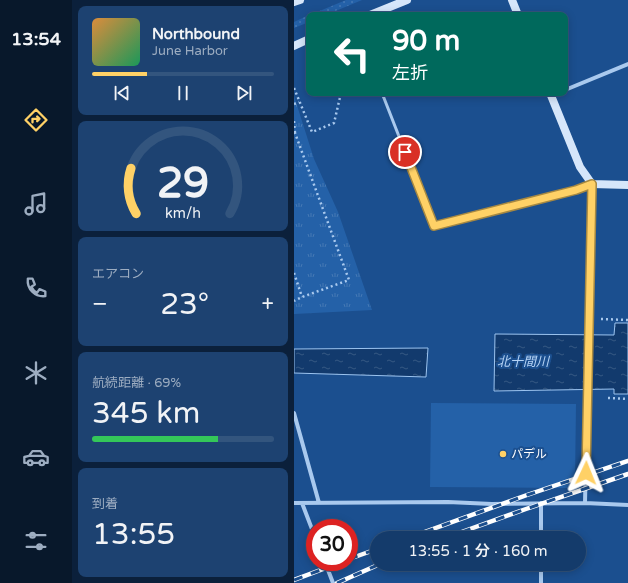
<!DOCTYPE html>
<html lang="ja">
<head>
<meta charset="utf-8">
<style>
	:root { --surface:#143b6b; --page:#1d4271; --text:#f1f3f6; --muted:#9dadc1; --line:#33557e; --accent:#ffd166 }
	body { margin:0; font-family:"Varela Round","Noto Sans JP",sans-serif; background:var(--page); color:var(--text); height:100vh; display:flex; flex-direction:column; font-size:15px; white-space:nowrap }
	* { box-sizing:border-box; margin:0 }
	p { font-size:13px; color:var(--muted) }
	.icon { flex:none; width:22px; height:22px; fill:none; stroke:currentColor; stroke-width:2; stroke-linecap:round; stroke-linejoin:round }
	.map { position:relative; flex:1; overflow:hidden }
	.sheet { display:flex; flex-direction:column; gap:6px; padding:6px; background:#0b203b; width:222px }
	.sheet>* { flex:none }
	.banner { position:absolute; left:12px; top:12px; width:262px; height:84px; border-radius:8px; box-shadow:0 2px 10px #0003,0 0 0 1px var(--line); background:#00695c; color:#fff; overflow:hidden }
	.speed { position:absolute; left:12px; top:519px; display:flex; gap:8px; font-size:20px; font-weight:700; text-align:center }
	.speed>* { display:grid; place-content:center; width:52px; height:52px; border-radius:50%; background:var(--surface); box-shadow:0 2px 10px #0003,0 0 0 1px var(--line); line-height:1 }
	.speed .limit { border:6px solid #d22; background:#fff; color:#111 }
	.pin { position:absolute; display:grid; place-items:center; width:34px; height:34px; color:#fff; margin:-17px; border:2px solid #fff; border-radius:50%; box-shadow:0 1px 4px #0007 }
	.me { position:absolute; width:44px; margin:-22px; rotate:2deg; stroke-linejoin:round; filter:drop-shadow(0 0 3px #0008) }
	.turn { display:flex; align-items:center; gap:14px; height:84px; padding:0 20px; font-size:18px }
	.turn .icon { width:52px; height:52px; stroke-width:2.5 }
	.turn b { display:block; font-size:28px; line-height:34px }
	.big { font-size:30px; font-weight:600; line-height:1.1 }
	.sheet .tile { flex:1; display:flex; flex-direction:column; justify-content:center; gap:6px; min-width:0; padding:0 14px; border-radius:8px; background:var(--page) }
	.sheet .dial { align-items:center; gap:0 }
	.dial svg { height:104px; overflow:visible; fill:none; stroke:var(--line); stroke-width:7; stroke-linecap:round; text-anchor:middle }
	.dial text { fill:var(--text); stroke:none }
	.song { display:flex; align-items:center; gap:12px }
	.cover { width:48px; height:48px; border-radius:6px; background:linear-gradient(135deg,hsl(30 70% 55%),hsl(150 70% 35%)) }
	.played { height:4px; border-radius:2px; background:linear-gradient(90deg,var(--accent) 30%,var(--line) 30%) }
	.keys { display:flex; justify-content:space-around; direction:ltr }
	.heat { display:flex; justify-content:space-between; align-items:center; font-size:22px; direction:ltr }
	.charge { height:6px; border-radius:3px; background:linear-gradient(90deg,#34c759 69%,var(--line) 0) }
	.trip { position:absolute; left:76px; top:531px; width:216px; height:40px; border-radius:20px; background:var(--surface); box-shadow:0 2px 10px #0003,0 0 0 1px var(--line); font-weight:600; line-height:40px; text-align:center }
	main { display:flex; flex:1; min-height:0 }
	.tab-bar { display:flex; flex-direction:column; width:72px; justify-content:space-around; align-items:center; background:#08182b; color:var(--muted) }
	.tab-bar .icon { width:28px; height:28px }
	.tab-bar .on { color:var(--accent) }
	.tab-bar b { font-size:18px; color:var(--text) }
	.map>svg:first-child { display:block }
	.grass { fill:url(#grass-dots) }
	.park { fill:url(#park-tufts) }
	.pitch { fill:#2461a8 }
	.water { fill:url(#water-ripples); stroke:#9cc4f0 }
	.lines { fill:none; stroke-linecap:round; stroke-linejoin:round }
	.path { stroke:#a9c9ee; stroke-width:2.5; stroke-dasharray:2 3; stroke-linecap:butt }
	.lane { stroke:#a9c9ee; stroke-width:3 }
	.street { stroke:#a9c9ee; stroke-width:4 }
	.secondary { stroke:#d6e6fa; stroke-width:8 }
	.rail-casing { stroke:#fff; stroke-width:4.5 }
	.rail { stroke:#1b4f8f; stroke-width:3; stroke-dasharray:9; stroke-linecap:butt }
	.route-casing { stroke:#a68842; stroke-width:10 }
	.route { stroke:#ffd166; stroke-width:7 }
	.poi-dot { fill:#ffd166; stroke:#1b4f8f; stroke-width:1.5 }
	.labels { text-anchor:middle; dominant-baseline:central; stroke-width:4; stroke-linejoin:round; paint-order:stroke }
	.poi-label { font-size:12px; fill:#fff; stroke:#1b4f8f; text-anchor:start }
	.water-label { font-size:13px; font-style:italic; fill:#b5d3f5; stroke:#1b4f8f }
</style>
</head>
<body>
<main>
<nav class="tab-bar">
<b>13:54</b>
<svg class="icon on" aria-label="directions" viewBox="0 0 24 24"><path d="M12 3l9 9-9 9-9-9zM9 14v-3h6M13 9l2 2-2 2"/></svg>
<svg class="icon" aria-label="music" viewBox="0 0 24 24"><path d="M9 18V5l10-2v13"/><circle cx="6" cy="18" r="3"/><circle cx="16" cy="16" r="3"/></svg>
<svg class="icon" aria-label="phone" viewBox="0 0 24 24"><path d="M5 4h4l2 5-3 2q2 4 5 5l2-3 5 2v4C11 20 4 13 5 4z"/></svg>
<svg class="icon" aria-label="climate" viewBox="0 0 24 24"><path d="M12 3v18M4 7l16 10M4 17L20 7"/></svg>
<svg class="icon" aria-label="car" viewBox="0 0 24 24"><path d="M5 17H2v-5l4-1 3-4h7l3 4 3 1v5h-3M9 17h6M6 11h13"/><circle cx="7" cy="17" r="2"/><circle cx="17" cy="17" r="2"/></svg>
<svg class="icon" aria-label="filters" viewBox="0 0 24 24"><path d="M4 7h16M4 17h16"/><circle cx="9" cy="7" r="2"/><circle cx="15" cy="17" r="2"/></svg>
</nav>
<section class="sheet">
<div class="tile">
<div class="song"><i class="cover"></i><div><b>Northbound</b><p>June Harbor</p></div></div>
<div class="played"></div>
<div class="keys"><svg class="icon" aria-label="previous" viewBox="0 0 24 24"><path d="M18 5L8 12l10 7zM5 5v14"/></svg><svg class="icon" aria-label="pause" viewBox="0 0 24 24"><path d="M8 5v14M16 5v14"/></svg><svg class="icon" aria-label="next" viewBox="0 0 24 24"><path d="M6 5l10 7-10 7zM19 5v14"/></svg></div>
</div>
<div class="tile dial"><svg viewBox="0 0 100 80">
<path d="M14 69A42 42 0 1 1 86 69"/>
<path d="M14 69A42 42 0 0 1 10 34" stroke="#ffd166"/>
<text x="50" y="56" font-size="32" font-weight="700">29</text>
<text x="50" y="72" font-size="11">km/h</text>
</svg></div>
<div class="tile"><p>エアコン</p>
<div class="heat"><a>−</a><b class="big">23°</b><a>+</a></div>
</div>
<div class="tile"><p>航続距離 · 69%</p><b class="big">345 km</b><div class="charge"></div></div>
<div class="tile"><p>到着</p><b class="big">13:55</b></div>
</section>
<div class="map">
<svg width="334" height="583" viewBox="0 0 334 583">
	<defs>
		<pattern id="grass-dots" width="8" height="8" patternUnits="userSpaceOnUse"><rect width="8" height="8" fill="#2461a8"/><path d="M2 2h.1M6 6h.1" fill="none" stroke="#4579b5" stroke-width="1.8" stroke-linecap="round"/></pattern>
		<pattern id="park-tufts" width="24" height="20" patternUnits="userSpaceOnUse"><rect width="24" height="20" fill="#2461a8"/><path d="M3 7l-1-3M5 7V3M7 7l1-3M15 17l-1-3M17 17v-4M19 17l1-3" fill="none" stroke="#4579b5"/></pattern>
		<pattern id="water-ripples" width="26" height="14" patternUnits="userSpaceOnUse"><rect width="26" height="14" fill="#123a6d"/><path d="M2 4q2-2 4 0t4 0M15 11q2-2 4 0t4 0" fill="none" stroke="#365883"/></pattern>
	</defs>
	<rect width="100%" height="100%" fill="#1b4f8f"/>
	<path class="grass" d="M52,0H68L32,15H16Z
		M15,15V22L0,28V22Z"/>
	<path class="park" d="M0,96L20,159L44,212L78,310L0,314Z"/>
	<path class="pitch" d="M137,403L282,404L281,482L274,488L136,487Z"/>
	<path class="water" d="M321,323H334V394H320V389L200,391L201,334L320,335Z
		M134,348L132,377L0,373V349Z"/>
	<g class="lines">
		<path class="path" d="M0,88L18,132L40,123L47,93
			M0,104L5,102
			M0,121L1,133
			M0,133H1L55,280L8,297L0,301
			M0,273L8,297
			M307,319L334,320
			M314,398L334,399"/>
		<path class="lane" d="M88,93L140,226L282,190L298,184"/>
		<path class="street" d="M271,90L334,64
			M258,96L264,93
			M0,413L25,503
			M0,503L154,502L198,504L291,503L334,505
			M8,503L21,537
			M247,503V538
			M291,503L298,184
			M31,562L39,583
			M247,564V583"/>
		<path class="secondary" d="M218,0L224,15
			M0,2L6,0
			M76,15L113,0
			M0,46L15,39
			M256,93L286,167L298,184L334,185"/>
		<g class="rail-casing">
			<path id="rail" d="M114,538L233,495L334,461
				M151,538L232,509L334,474
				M55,559L83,549
				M0,580L48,562
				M43,583L86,564"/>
		</g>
		<use href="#rail" class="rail"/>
	</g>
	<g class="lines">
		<g class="route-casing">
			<path id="route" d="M111,152L140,226L282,190L298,184L292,473"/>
		</g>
		<use href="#route" class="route"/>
	</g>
	<circle class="poi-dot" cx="209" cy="454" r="4"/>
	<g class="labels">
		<g class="poi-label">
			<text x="217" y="454">パデル</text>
		</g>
		<g class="water-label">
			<text x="229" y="362">北十間川</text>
		</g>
	</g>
</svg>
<div class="speed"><div class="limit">30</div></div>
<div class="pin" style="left:111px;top:152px;background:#d93025"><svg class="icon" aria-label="arrive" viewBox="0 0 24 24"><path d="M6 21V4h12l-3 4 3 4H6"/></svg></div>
<svg class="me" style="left:292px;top:473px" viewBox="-20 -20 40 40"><path d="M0-17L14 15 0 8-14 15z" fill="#ffd166" stroke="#fff" stroke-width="4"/></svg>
<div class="trip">13:55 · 1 分 · 160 m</div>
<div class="banner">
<div class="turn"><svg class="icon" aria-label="left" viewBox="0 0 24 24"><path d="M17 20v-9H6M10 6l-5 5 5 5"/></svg><div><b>90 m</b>左折</div></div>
</div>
</div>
</main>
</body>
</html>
